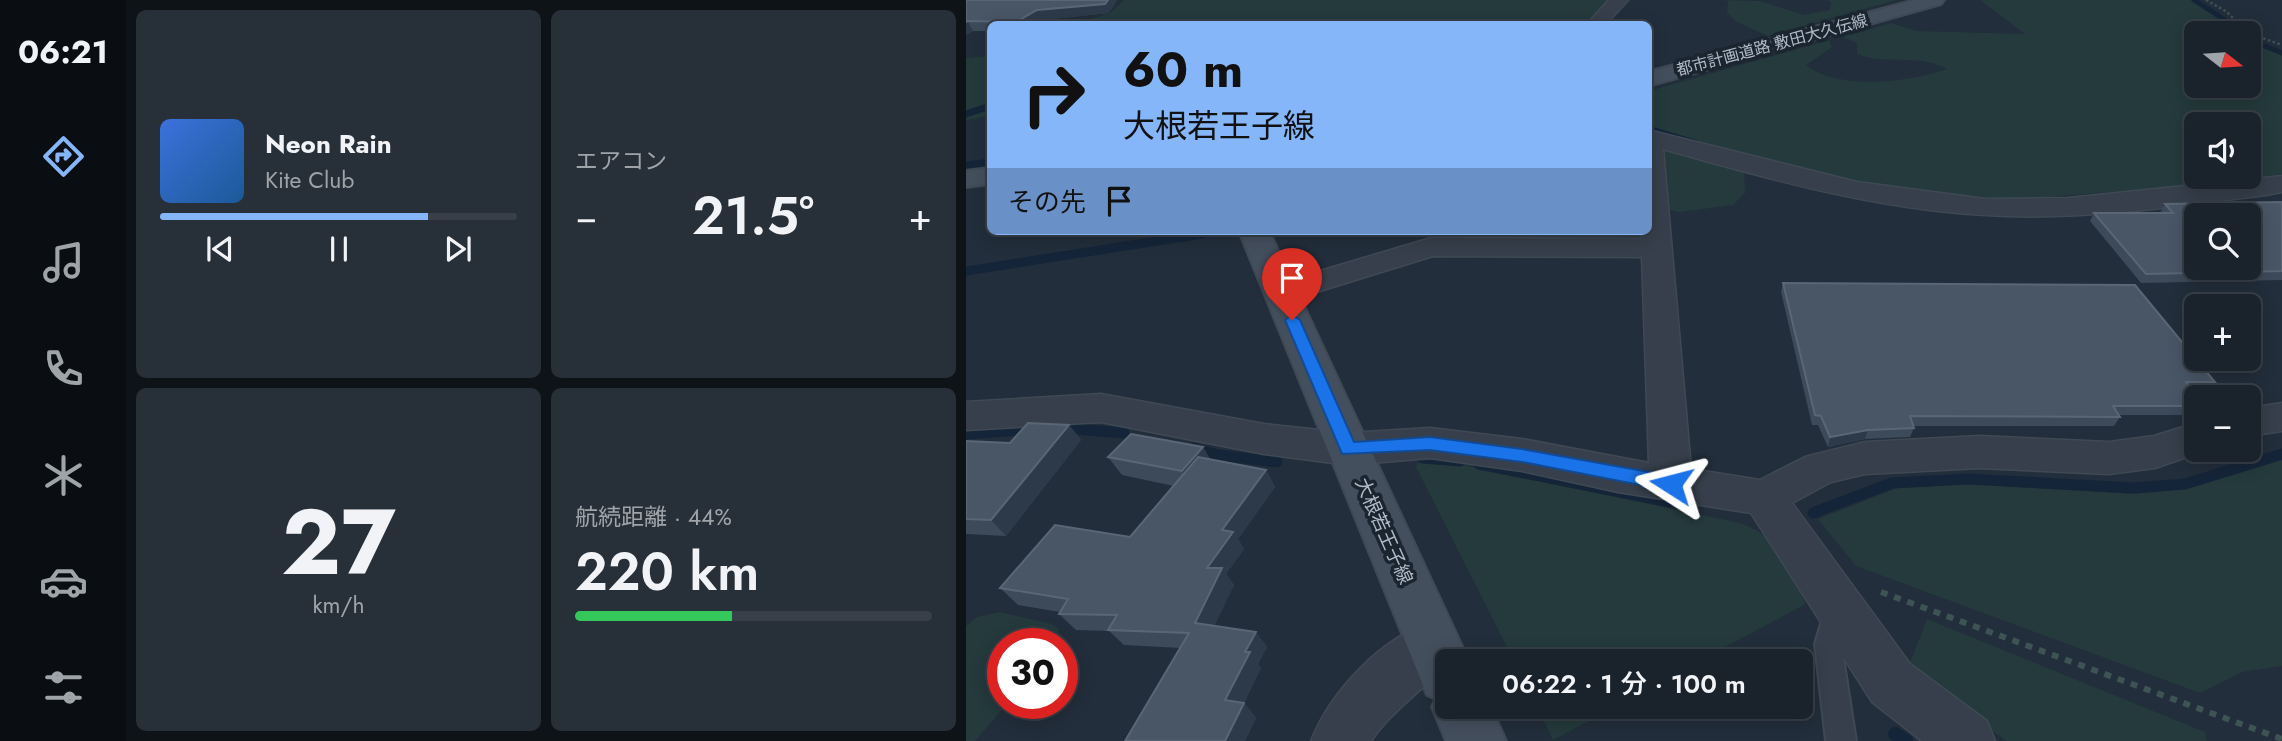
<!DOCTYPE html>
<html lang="ja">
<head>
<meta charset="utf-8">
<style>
	:root { --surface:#1a222c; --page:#272f38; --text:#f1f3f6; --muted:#9fa4a9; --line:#383f48; --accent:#84b6f9 }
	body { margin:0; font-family:Jost,"Noto Sans JP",sans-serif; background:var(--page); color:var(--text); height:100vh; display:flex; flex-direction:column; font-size:26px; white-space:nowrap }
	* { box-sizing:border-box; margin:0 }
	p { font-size:23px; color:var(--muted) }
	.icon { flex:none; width:38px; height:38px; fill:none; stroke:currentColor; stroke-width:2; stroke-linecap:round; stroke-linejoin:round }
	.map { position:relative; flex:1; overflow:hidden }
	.side { display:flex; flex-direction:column; gap:10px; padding:10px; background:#0e1318; width:840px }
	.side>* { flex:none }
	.top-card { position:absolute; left:21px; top:21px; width:665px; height:214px; border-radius:10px; box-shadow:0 4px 18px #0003,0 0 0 2px var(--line); background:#84b6f9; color:#111; overflow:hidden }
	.needle { width:46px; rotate:107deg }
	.controls { position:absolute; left:1218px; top:21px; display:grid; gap:14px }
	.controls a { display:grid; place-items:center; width:77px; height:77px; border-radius:10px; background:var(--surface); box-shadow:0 4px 18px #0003,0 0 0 2px var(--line); font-size:35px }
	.speed { position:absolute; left:21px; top:628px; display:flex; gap:14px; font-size:35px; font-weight:700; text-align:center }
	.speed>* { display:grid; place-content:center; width:91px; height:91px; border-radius:50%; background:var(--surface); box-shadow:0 4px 18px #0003,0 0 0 2px var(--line); line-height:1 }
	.speed .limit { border:10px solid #d22; background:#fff; color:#111 }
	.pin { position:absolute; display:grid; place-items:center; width:60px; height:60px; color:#fff; margin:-72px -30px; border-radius:50% 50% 50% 0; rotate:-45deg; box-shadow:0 0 7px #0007 }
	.pin .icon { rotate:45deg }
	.me { position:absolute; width:77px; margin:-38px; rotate:279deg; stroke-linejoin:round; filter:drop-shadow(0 0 5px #0008) }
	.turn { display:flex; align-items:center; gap:24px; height:147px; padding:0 21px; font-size:32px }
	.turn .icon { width:91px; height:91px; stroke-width:2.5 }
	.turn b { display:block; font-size:49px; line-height:60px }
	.then { display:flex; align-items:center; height:66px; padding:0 21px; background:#0003; gap:14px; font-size:26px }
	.big { font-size:52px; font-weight:600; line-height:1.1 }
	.side .card { flex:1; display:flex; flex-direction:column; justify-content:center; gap:10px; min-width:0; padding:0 24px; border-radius:10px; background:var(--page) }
	.side .dial { align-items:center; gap:0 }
	.dial b { font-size:91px; line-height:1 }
	.song { display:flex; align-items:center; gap:21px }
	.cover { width:84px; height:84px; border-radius:10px; background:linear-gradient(135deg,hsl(220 70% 55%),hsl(210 70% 35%)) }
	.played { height:7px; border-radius:4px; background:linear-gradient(90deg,var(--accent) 75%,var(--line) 75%) }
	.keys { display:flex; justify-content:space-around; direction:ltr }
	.heat { display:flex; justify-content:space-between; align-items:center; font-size:38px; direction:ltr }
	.charge { height:10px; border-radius:5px; background:linear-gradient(90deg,#34c759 44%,var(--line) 0) }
	.side .tiles { flex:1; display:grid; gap:10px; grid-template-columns:repeat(2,1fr) }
	.trip { position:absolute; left:469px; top:649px; width:378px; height:70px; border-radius:10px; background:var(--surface); box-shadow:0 4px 18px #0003,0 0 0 2px var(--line); font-weight:600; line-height:70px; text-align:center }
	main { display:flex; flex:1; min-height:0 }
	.tab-bar { display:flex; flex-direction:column; width:126px; justify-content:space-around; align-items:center; background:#0a0e12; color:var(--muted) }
	.tab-bar .icon { width:49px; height:49px }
	.tab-bar .active { color:var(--accent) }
	.tab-bar b { font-size:32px; color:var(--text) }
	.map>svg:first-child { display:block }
	.green { fill:#243a3c; fill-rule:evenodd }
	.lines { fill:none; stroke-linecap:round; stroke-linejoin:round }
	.stream-far4 { stroke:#152539; stroke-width:5 }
	.stream-far3 { stroke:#152539; stroke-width:7 }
	.stream-far2 { stroke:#152539; stroke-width:9 }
	.stream-far1 { stroke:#152539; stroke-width:11 }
	.stream { stroke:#152539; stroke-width:14 }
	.lane-casing { stroke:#3f4954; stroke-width:4 }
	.street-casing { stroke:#3f4954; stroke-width:3 }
	.secondary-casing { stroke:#3f4954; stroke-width:4 }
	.path-far1 { stroke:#3d5354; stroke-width:2.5; stroke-dasharray:2.5 2.5; stroke-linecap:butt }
	.path { stroke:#3d5354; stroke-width:6; stroke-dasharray:7 7; stroke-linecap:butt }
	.lane { fill:#363f4b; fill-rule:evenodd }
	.street { fill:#363f4b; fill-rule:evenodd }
	.secondary { fill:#444f5e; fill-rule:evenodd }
	.wall { fill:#3d4a5a }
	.shaded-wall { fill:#2d3a49 }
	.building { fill:#495666; stroke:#5a6675; stroke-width:2; fill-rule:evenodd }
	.route { fill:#1a73e8; stroke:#114b97; stroke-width:2 }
	.labels { text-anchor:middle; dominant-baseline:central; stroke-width:7; stroke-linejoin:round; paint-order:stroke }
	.far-street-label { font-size:16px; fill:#b1bac7; stroke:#1b2530 }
	.street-label { font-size:19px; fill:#b1bac7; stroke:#1b2530 }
</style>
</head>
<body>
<main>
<nav class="tab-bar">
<b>06:21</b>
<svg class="icon active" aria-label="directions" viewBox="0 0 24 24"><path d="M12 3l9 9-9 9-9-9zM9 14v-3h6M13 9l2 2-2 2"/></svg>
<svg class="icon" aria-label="music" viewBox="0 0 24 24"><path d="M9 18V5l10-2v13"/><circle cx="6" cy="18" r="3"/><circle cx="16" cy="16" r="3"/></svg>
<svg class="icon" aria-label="phone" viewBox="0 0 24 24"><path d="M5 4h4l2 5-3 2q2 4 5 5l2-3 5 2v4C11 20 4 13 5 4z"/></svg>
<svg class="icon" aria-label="climate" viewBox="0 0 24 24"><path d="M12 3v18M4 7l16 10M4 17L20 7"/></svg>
<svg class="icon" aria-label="car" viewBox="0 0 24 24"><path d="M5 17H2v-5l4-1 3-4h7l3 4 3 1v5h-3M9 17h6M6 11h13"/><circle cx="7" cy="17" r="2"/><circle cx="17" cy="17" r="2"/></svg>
<svg class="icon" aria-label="filters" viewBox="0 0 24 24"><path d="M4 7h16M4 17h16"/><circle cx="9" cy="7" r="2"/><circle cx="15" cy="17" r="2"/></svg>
</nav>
<section class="side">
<div class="tiles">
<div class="card">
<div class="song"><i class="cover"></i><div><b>Neon Rain</b><p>Kite Club</p></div></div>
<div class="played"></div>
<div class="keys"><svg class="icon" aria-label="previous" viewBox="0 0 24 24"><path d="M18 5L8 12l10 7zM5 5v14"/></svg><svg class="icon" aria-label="pause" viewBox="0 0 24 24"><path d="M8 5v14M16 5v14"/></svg><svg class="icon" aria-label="next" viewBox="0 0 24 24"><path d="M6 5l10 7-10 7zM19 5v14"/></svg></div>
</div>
<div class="card"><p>エアコン</p>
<div class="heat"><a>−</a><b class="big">21.5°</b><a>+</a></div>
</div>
<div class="card dial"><b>27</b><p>km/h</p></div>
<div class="card"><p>航続距離 · 44%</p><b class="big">220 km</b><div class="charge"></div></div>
</div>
</section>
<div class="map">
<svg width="1316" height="741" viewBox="0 0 1316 741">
	<rect width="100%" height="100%" fill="#222e3b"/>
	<path class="green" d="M158,0H645L621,24H108L144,13Z
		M754,0L794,1L838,15L864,10L865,2L861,0H931L802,36L771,22L761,13L762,1Z
		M1014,0H1225L1253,17L1268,33H1230V86H1283V41L1316,54V174L1235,185L1041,200L871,179L749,149L704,132L683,128V91L863,40L866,47L840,65C872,91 944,82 981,69C953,53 921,66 891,54V43L876,37L925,23L951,31L1059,34ZM1230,124H1283V177H1230Z
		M24,56V116L0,120V58Z
		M703,148L778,170L779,193L767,205L714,212L698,209L693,149Z
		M1316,460V666L1276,672L1234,693L890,566L852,519L931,488L1003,484L1167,494L1218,489Z
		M452,462L497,465L774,523C815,537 823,567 840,604L733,661H548L450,467Z
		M34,612L86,624L93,629L92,644H37V704H41L9,741H0V626L11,617Z
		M961,619L1239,732L1241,741H1041L957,683L942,668Z
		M571,707H649L587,740Z"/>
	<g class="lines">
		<path class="stream-far4" d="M1228,0L1256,18L1270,33
			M1283,40L1316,53"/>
		<path class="stream-far3" d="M0,114L24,106
			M682,129L729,143
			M0,165L24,162"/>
		<path class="stream-far2" d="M0,271L236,234"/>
		<path class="stream-far1" d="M94,428L158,433
			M0,434L68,429
			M227,448L252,455L311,462
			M456,458L494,461
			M513,464L709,503
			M847,513L926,483L1002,479L1167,488L1219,484L1316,454"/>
		<path class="stream" d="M929,734L940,741"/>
		<g class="lane-casing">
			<path id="lane" d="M870,599L879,603L883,611L875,644L890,741H860L849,644L861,603Z"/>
		</g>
		<g class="street-casing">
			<path id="street" d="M643,0H662L640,24H621Z
				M682,130L891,182L1020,199L1102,198L1316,176V192L1300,195C1215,206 1126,219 1040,216C924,213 809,181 697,149L725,469L794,480L839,457L899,442L1014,436L1143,442L1188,436L1230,423V450H1241L1189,468L1143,474L1014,468L899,474L865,482L826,503L944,664L1021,721L1029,741H956L906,702L785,513L652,492L556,471L464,458L382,465L298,454L135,422L0,430V402L135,394L298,424L382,433L464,428L556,439L683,463L676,257L467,256L315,303L303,300L299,293L303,286L465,238L675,239V231H682Z
				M1316,403V431L1283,436V408Z
				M467,620L485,627L493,644C479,676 429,705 405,741H345C366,689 414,640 467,620Z"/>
		</g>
		<g class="secondary-casing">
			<path id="secondary" d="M949,0H978L975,4L682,86V72Z
				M24,168V184L0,187V171Z
				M273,231H303L501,657L503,662H481V707H525L540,741H480L466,707L470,699L461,695Z"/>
		</g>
		<path class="path-far1" d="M1240,0L1261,12L1282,33L1316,45"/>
		<path class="path" d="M915,592L1316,739"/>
		<use href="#lane" class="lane"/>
		<use href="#street" class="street"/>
		<use href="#secondary" class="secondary"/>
	</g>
	<path class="wall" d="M0,0H151L143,13L76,20L67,24H24V31H7L0,35Z
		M1316,202V280L1175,283L1124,221L1128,213H1194L1199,204Z
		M817,283L1249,382L1242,392L1228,391L1230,397V415H1153L1154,417L1148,426H947L948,428L944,437L899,439L862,447L852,425H846L815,292Z
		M103,425L115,440L40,536L0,534V441L44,443Z
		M237,447L244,459L300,470L309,487L272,539L278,549L260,574L268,585L248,626L290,632L301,647L292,664L295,668L278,703L290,718L279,741H159L214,648L158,645L143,631L110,630L93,614L94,612L52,605L34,588L164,537L208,486L156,475L142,457Z"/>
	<path class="shaded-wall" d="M142,0H151L143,13L76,20L67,24H52L50,22L71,10Z
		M2,21L7,31L0,35V22Z
		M103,425L115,440L40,536L25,520Z
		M902,430L899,439L862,447L864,437Z
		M237,447L247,466L228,489L216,471Z
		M300,470L309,487L272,539L278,549L260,574L268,585L242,639L229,623L241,568L256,530Z
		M290,632L301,647L292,664L295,668L272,715L259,700L279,652Z
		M278,703L290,718L279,741H259Z"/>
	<path class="building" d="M0,0H142L139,4L71,10L50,22L2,21L0,22Z
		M1316,202V271L1180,274L1128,213H1207L1199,204ZM1230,215H1283V268H1230Z
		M817,283L1169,285L1249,382H1220L1232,397H1230V406H1147L1154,417L944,416L948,428L902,430L864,437L855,416L849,415Z
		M62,423L103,425L25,520L0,519V441L44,443Z
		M165,434L237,447L216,471L142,457Z
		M232,457L300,470L256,530L267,532L241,568H256L229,623L290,632L279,652H284L259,700L278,703L259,741H159L223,633L142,630L151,615L93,614L102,599L34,588L89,525L164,537Z"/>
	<path class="route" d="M326,315L334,320L388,442L464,437L556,449L705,476L714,484L705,491L556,462L464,450L376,454L319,320Z"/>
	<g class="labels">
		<g class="far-street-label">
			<text transform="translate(806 45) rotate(-15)">都市計画道路 敷田大久伝線</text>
		</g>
		<g class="street-label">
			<text transform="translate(418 531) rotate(66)">大根若王子線</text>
		</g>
	</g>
</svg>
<div class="controls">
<a><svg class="needle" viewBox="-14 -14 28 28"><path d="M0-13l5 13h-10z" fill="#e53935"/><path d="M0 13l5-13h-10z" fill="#9fa4a9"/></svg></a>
<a><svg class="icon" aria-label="sound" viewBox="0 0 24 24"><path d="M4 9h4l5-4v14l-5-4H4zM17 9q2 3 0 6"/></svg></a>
<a><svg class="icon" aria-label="search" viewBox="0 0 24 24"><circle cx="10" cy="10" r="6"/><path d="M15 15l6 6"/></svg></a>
<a>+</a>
<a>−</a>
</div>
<div class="speed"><div class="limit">30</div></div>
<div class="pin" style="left:326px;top:320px;background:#d93025"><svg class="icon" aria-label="arrive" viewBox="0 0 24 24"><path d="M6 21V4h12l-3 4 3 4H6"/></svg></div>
<svg class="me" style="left:705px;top:484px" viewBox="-20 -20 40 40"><path d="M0-17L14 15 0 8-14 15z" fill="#1a73e8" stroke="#fff" stroke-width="4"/></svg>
<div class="trip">06:22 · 1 分 · 100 m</div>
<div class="top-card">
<div class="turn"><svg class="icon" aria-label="right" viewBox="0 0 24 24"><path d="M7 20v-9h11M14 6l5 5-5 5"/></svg><div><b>60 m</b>大根若王子線</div></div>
<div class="then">その先<svg class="icon" aria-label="arrive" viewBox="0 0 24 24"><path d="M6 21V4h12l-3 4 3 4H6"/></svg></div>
</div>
</div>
</main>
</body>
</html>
